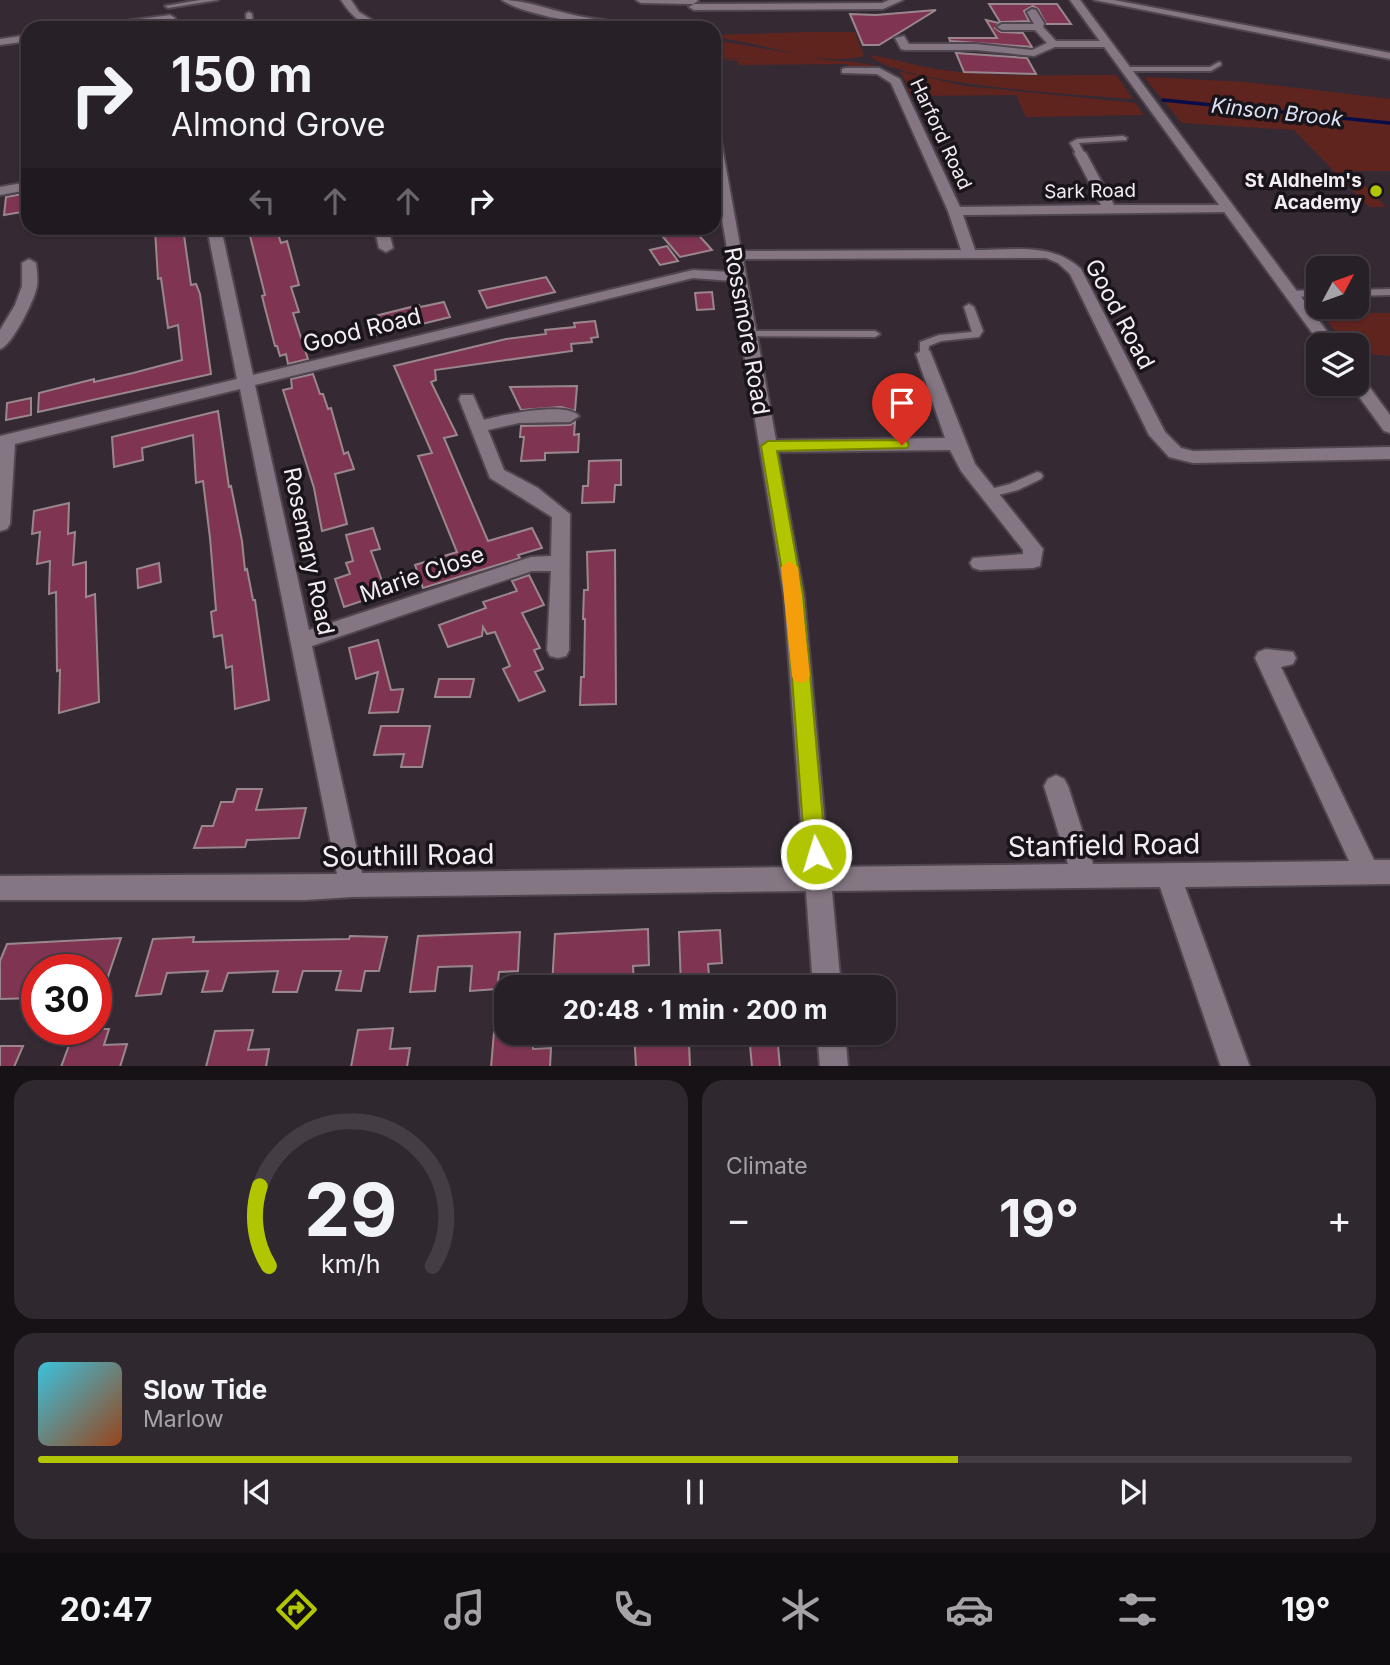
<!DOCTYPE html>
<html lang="en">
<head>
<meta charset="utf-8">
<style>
	:root { --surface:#282027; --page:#30282f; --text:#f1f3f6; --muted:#a5a3a7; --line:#443e44; --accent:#b1c500 }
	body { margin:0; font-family:Inter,sans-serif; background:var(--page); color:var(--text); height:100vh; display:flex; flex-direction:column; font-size:26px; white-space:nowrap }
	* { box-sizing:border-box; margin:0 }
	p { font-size:23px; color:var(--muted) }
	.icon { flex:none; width:38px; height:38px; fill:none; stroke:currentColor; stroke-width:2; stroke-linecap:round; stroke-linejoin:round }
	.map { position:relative; height:1066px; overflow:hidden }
	.sheet { display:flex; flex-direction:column; gap:14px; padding:14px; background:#161215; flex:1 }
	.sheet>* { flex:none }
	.banner { position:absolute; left:21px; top:21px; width:700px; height:214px; border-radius:21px; box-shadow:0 2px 5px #0004,0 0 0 2px var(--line); background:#282027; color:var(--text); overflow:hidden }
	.needle { width:46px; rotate:49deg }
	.fabs { position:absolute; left:1306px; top:256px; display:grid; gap:14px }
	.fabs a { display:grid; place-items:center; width:63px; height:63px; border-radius:14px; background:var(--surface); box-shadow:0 2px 5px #0004,0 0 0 2px var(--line); font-size:35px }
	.speed { position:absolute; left:21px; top:954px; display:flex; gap:14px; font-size:35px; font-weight:700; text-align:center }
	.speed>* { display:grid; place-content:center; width:91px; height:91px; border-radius:50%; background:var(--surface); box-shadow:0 2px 5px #0004,0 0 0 2px var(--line); line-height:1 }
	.speed .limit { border:10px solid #d22; background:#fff; color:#111 }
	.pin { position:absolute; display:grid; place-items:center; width:60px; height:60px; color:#fff; margin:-72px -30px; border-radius:50% 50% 50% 0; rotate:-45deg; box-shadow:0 0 7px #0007 }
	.pin .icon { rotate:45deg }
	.me { position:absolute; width:77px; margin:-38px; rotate:355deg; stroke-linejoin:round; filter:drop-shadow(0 0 5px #0008) }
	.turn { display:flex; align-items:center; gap:24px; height:147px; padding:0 35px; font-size:32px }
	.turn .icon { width:91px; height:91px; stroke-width:2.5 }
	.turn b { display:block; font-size:49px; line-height:60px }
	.lanes { display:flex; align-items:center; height:66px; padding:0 35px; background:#0003; justify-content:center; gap:35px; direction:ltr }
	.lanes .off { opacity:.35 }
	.big { font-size:52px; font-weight:700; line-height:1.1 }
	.sheet .card { flex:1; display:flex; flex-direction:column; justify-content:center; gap:10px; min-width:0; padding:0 24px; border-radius:21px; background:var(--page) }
	.sheet .dial { align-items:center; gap:0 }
	.dial svg { height:182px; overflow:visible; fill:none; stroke:var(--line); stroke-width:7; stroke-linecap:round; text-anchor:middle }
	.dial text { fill:var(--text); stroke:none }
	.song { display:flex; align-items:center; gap:21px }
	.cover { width:84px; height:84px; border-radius:10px; background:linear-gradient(135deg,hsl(190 70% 55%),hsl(20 70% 35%)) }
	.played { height:7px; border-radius:4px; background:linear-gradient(90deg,var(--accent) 70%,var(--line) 70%) }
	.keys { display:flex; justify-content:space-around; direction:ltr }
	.heat { display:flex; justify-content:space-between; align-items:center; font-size:38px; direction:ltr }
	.sheet .tiles { flex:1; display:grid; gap:14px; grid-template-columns:1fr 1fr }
	.card:last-child { grid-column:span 2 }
	.trip { position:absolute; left:494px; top:975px; width:402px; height:70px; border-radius:21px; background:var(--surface); box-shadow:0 2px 5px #0004,0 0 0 2px var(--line); font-weight:700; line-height:70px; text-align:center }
	.dock { display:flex; height:112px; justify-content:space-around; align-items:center; background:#100d10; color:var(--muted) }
	.dock .icon { width:49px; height:49px }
	.dock .active { color:var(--accent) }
	.dock b { font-size:32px; color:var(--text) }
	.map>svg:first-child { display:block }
	.green { fill:#60241f }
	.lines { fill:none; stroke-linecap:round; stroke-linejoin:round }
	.stream { stroke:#070d48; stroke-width:3.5 }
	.building { fill:#7f3552; stroke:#9a878d; stroke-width:2 }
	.service-casing { stroke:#504650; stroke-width:4 }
	.minor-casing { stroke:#504650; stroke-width:4 }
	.tertiary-casing { stroke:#504650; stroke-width:4 }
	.service { fill:#847783; fill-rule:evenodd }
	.minor { fill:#847783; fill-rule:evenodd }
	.tertiary { fill:#847783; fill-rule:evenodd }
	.route { fill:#b1c500; stroke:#738000; stroke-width:2 }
	.slow { fill:#f59e0b }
	.poi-dot { fill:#b1c500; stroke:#191419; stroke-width:2.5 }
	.labels { text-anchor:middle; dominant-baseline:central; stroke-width:7; stroke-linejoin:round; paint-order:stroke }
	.far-street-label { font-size:19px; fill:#f4ecf3; stroke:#191419 }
	.far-poi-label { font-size:19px; font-weight:bold; fill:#f4ecf3; stroke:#191419; text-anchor:end }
	.far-water-label { font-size:21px; font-style:italic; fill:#dbe2f5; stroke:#191419 }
	.street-label { font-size:23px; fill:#f4ecf3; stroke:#191419 }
	.near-street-label { font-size:28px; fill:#f4ecf3; stroke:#191419 }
</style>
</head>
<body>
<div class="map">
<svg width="1390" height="1067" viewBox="0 0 1390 1067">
	<rect width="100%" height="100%" fill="#352a34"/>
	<path class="green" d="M807,32H855L864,56C819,68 759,40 714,38V35Z
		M714,40L825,59L714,58Z
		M869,55C894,58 918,67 943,70C1000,78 1058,75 1116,75L1133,99C1084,95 899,85 869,55Z
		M718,59C749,59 875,54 893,74L882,70H851L848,64L739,65L738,61Z
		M898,71L965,86L1135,103L1144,115L1026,117L1016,95L911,96L903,76Z
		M1144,77L1246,82L1390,99V171H1350L1386,207H1369L1294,130L1182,123Z
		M1322,313H1390V356L1356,353V345H1345Z"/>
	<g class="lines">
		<path class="stream" d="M1163,100L1390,123"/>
	</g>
	<path class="building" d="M989,4H1057L1071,24H1046L1038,9L1033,6L1024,11L1029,21L1000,22Z
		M936,10L879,45H863L850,14L876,15Z
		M986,20L999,23L995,28L1001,32L1023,33L1032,47L950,41L949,38H997Z
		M956,53L1027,58L1036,74L964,72Z
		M28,193V211L4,215L6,197Z
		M167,228H183L191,285L196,284L200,294L211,374L38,412L39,393L94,379V382L133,373L182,360L178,325L168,328L161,278L158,279L155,230Z
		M248,228H276L281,243L287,241L299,285L291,287L299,312L293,313L308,359L288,364L286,354L280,356L277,346H275L265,308L262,296L265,295Z
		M694,230L712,250L680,257L663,237Z
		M667,246L678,261L660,265L650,250Z
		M546,277L555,292L487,308L479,291Z
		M712,292L714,309L697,310L695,293Z
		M444,302L450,317L377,335L371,317L419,305L420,307Z
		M595,321L598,337L591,338L592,342L571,344L572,351L435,370L436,380L431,382L457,435L444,438L488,541L532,528L542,548L518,555L520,558L423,588L415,565L457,552L418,456L432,453L394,366L506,339L546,334L545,330L575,327L574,323Z
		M313,374L320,394H323L328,409L331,408L344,454L348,452L354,469L335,474L347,524L322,531L314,488L283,390L292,388L291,379Z
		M577,386L575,411L561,407L521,410L510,387Z
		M31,398V415L6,420L7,403Z
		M218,411L229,487L231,486L242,541L245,570L247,569L253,600H255L269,700L235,709L232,666L226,668L222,635L214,637L211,612L216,610L210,538L203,481L196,483L193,435L142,448L143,460L114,467L112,437Z
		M575,422L574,435L579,434L578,452L545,453V460L521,461L524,437H520L521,426L570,425Z
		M621,460V485H615L614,502L582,503L583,486H588L589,461Z
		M69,503L68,534L75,532L73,565L86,562V597L95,594L99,702L59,713L60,670L57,671L56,592L49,594L50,561L37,564L40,532L32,534L34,511Z
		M373,528L380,549L371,551L385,589L378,591L380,595L344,607L335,579L350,574L346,563L353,561L346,535Z
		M615,550L616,704L580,705L581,677H584L585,619H583L584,590H588L587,552Z
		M159,563L161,582L138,588L137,569Z
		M529,575L544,605L522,613L540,648L534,650L543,669L535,672L545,691L519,701L503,669L510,666L495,632L487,634L483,627L482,636L448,647L439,625L486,608L483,602L517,591L512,581Z
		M378,640L391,690L403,689L398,712L369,713L378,672L356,679L349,648Z
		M439,679H474L470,697H435Z
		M381,726H430L422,767H401L404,754L374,755Z
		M237,789H262L256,810L306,808L299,838L247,840L245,847L194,848L202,826H213L221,802H233Z
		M648,929L649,965L633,966L634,984L552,986L555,934Z
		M720,930L722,963L708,964L710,987H681L679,932Z
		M520,932L518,971L499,972L497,989L470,991L472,966L438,967L435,991L410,992L418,936Z
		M350,936L387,937L379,971H365L361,991L336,990L341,971H303L297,992H273L278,971L228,973L222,991L202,992L208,971L167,973L161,994L136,996L153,939L194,937L193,942L349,939Z
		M121,938L99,1003L96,1002V970H37V998L0,999V961L7,944Z
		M393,1028L390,1049L410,1048L407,1067H351L358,1030Z
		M75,1029H109L104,1045L127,1044L120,1067H61Z
		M253,1030L248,1050L269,1049L266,1067H206L215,1031Z
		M494,1032H533V1049L551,1048L550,1067H491Z
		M634,1032H669V1044L689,1043L690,1067H636Z
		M750,1045L778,1046L780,1067H752Z
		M0,1046H23L14,1067H0Z"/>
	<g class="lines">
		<g class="service-casing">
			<path id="service" d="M200,0H218L168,8L165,6Z
				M249,12L252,14L253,28H247L246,14Z
				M1219,62L1221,63V65L1211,71H1126L1123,69L1126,67H1210Z
				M1123,136L1127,138L1126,140L1079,143L1084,153L1080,155H1077L1070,143L1077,139Z
				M1390,289V295L1356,296V290Z
				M1318,290V296L1290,297L1285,294L1290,291Z
				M969,304L974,307L983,331L979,337L941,341L929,346L928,356H920V342L939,335L972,332L964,307Z
				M747,331H875L880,334L875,337L743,336V332Z
				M1037,472L1041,473L1043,476L1041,479L1018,490L987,498L981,494L983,491L1010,484Z"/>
		</g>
		<g class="minor-casing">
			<path id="minor" d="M341,0H351L359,12L385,28C364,28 352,17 341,0Z
				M502,0C528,0 552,11 578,16C618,24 658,24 699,24L704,27C664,35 535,23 502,0Z
				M636,0H697L698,1L693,4L641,3Z
				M889,0H903L883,9L694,10L689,7L694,4L882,3Z
				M1094,0H1114L1390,53V59Z
				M1032,9L1036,10L1044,23L1043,27L1056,41H1108L1113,44L1108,47H1055L1034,56L976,50H905L901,49L895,38L904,36L909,44H976L1032,50L1047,43L1035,30H1002L997,27L1002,24H1034L1027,12Z
				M170,15L175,18L174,20L119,28H91L96,25Z
				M28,35V41L0,45V39Z
				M846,68H879L900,79L960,207L1101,205L1074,153L1080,149L1086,153L1114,205H1232L1234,208L1227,212L963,215L975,250C1013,250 1052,242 1081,269L1165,432L1181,448L1193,451L1390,447V459L1193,463L1169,457L1149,435L1070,274L1058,263L1046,258L743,259L776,440L945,438L916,354L924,349L930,351L975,464L1043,549L1040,566L1033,568L980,570L973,568L970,563L973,558L1023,554V550L961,471L950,450L778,452L804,595L829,867L1068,864L1044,786L1048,779L1056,775L1064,779L1068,786L1093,864L1349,861L1255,658L1258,652L1266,649L1293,652L1296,658L1293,664L1281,667L1374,860H1390V884L1185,887L1250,1067H1221L1160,887L832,891L841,987H813L806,891L352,897L305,900H0V876L337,874L240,389L15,444L10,524L7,529L0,531V436L237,379L207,228H221L253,375L693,270L731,272L714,172V131L720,135L741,251L961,250L948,211L891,83L877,74L842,73V69ZM693,278L732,281L784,595L804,867L362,873L312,646L532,571H551L547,650L550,656L558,658L566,656L569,650L570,514L538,488L504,470L488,430L519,423L570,422L579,416C566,401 502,415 484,420L473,395H461L459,399L490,478L552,517L551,556L531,557L309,630L255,385Z
				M28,182V190L0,195V187Z
				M385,228H400L390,236L393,248L386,252L379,248L376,235Z
				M29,259L36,263C37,271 38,278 37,286C35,299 12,346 0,349V330L15,305L22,286V263Z
				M817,1032H845L848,1067H820Z"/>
		</g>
		<g class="tertiary-casing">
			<path id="tertiary" d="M1070,0H1080L1337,345H1321Z
				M1356,376L1362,377L1390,415V433L1384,431L1349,383H1356Z"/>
		</g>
		<use href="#service" class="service"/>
		<use href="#minor" class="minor"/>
		<use href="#tertiary" class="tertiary"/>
	</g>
	<path class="route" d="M902,440L907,441L909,445L907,448L777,451L803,595L826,854L823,861L816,864L808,861L805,854L786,595L761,446L768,441Z"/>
	<path class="slow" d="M789,561L798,567L810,676L807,681L801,683L794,681L792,676L781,567Z"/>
	<circle class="poi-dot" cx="1376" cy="191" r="7"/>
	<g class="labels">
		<g class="far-street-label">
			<text transform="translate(941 134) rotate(65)">Harford Road</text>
			<text transform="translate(1090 191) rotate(-1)">Sark Road</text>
		</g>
		<g class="far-poi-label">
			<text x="1362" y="180">St Aldhelm's<tspan x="1362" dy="22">Academy</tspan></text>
		</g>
		<g class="far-water-label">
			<text transform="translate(1277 112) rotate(6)">Kinson Brook</text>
		</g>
		<g class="street-label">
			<text transform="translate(1120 314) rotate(62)">Good Road</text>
			<text transform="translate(362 330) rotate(-14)">Good Road</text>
			<text transform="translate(747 331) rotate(80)">Rossmore Road</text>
			<text transform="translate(309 551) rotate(78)">Rosemary Road</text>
			<text transform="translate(422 574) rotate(-19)">Marie Close</text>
		</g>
		<g class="near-street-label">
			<text transform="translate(1104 845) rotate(-1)">Stanfield Road</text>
			<text transform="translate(408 855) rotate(-1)">Southill Road</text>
		</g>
	</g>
</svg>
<div class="fabs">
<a><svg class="needle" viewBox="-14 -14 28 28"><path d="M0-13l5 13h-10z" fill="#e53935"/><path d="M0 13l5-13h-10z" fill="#a5a3a7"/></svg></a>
<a><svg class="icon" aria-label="layers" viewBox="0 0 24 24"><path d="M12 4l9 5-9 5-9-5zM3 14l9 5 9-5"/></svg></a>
</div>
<div class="speed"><div class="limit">30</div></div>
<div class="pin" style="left:902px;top:445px;background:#d93025"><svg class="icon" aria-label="arrive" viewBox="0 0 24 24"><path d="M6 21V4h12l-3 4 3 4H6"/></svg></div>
<svg class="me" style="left:816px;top:854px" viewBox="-20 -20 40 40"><circle r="17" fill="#b1c500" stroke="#fff" stroke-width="3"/><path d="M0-11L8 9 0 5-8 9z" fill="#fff"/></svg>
<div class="trip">20:48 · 1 min · 200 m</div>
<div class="banner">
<div class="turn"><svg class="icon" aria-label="right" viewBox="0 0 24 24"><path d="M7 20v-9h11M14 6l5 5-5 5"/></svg><div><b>150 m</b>Almond Grove</div></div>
<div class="lanes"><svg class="icon off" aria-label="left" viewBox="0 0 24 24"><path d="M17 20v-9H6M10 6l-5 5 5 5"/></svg><svg class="icon off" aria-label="ahead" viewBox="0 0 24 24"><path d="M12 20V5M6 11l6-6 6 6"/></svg><svg class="icon off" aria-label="ahead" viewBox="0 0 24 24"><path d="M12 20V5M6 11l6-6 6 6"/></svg><svg class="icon" aria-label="right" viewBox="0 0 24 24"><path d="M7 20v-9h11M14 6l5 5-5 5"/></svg></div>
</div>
</div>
<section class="sheet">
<div class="tiles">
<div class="card dial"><svg viewBox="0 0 100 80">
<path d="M14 69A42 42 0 1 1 86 69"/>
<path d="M14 69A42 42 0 0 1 10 34" stroke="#b1c500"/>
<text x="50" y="56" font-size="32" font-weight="700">29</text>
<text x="50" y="72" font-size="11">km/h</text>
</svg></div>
<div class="card"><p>Climate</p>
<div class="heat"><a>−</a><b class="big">19°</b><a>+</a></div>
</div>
<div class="card">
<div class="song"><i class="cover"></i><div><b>Slow Tide</b><p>Marlow</p></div></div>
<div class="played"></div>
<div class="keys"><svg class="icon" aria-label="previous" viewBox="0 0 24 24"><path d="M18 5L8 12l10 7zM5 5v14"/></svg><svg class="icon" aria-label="pause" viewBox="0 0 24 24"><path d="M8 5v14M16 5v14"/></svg><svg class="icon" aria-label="next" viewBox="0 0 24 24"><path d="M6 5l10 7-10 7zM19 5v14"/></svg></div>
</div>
</div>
</section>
<nav class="dock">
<b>20:47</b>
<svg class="icon active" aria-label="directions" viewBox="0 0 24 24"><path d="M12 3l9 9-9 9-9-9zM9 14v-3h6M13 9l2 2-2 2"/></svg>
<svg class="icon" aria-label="music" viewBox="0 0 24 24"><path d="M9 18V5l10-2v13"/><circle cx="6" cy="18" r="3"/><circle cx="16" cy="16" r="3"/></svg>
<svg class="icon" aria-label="phone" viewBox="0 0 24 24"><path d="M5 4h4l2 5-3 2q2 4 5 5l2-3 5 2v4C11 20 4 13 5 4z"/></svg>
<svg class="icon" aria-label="climate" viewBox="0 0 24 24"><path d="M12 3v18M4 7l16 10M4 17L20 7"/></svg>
<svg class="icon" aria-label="car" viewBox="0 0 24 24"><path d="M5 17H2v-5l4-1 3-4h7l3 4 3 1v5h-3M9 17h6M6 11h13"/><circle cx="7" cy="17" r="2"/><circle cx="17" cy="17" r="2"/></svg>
<svg class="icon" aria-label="filters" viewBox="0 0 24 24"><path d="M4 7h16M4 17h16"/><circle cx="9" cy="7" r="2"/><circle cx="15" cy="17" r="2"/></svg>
<b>19°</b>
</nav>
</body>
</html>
